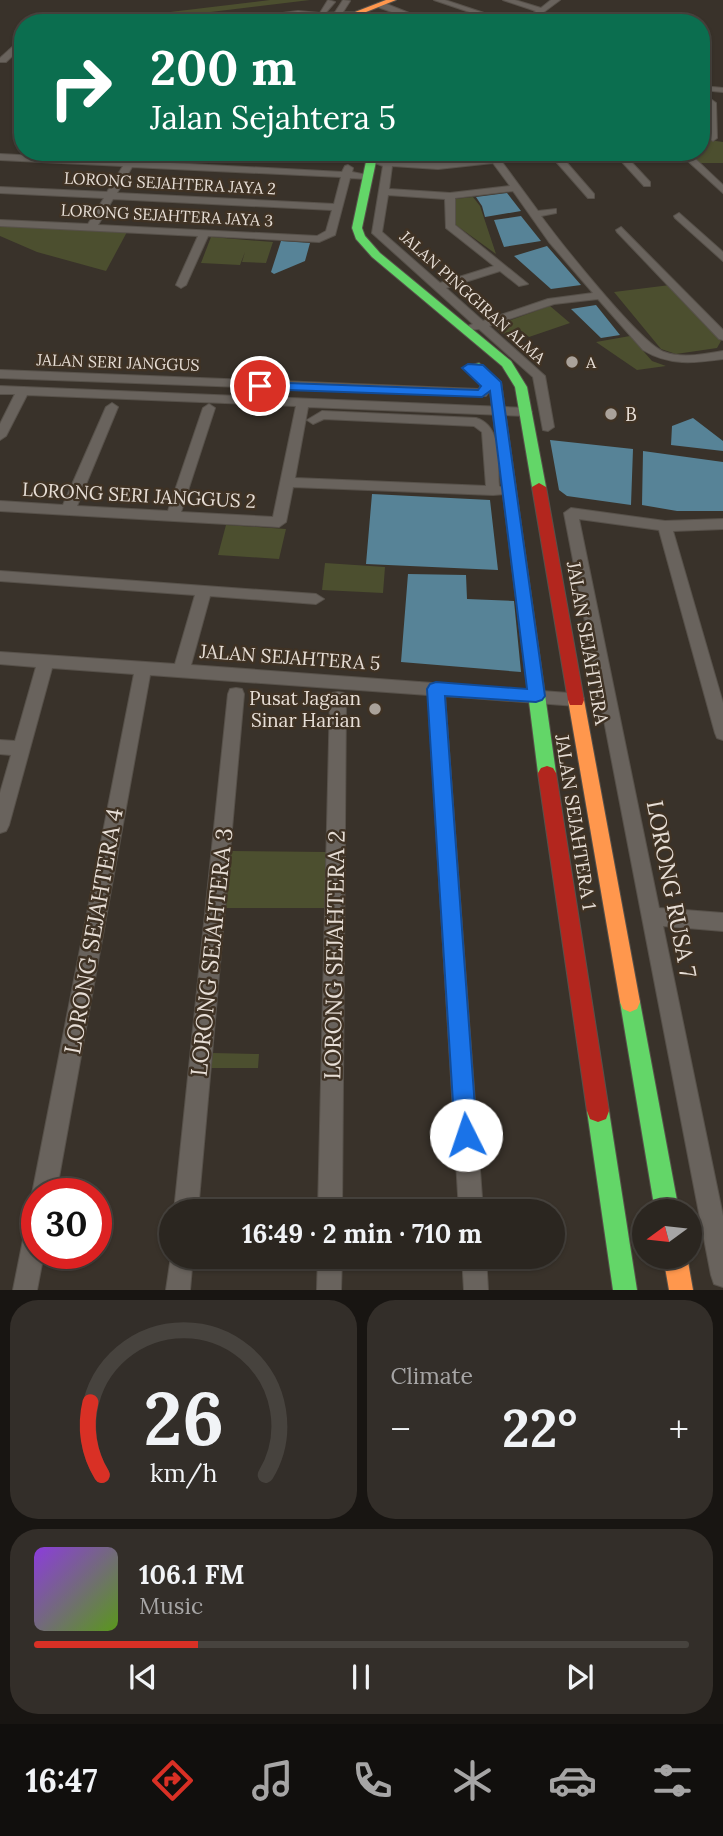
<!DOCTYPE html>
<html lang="en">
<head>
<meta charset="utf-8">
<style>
	:root { --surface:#2b2620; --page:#332e29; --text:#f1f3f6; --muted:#a6a5a5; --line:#47433e; --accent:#d93025 }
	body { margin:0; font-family:Lora,serif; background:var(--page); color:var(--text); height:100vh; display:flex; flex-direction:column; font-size:26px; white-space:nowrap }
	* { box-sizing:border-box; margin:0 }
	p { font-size:23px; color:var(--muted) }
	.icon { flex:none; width:38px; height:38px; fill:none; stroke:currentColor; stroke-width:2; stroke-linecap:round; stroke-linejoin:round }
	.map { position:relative; height:1290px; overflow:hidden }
	.details { display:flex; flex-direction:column; gap:10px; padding:10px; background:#181512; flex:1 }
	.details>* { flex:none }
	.top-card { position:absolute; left:14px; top:14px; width:696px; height:147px; border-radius:28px; box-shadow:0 2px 5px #0004,0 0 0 2px var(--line); background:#0b6e4f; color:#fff; overflow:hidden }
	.needle { width:46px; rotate:255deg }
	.buttons { position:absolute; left:632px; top:1199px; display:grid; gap:14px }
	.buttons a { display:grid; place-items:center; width:70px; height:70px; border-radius:50%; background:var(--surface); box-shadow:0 2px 5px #0004,0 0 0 2px var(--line); font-size:35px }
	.speed { position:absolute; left:21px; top:1178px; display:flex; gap:14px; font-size:35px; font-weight:700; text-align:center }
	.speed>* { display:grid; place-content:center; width:91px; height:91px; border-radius:50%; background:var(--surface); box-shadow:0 2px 5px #0004,0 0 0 2px var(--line); line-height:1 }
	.speed .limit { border:10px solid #d22; background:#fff; color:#111 }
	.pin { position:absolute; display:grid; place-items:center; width:60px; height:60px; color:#fff; margin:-30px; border:4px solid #fff; border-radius:50%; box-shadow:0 2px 7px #0007 }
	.me { position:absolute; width:77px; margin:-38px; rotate:356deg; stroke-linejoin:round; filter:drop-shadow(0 0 5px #0008) }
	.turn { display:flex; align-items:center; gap:24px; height:147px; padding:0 21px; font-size:32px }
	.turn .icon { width:91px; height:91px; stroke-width:2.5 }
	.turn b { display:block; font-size:49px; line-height:60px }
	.big { font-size:52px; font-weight:800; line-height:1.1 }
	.details .tile { flex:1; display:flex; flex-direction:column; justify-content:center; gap:10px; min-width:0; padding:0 24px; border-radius:28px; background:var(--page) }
	.details .dial { align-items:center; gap:0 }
	.dial svg { height:182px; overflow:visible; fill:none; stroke:var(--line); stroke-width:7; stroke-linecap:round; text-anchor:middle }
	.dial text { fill:var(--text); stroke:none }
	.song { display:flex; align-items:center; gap:21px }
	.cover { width:84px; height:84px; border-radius:10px; background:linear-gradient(135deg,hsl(270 70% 55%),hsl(90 70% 35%)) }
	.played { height:7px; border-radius:4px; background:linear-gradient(90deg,var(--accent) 25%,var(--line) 25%) }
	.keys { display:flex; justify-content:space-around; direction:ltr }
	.heat { display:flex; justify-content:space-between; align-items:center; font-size:38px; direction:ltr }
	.details .tiles { flex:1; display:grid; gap:10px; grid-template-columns:1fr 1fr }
	.tile:last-child { grid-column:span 2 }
	.trip { position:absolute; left:159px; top:1199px; width:406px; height:70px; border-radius:35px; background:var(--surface); box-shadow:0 2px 5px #0004,0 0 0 2px var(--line); font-weight:800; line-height:70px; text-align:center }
	.tabs { display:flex; height:112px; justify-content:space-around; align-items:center; background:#110f0d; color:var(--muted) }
	.tabs .icon { width:49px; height:49px }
	.tabs .current { color:var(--accent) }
	.tabs b { font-size:32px; color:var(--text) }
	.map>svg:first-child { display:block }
	.green { fill:#4c4f2f }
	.water { fill:#578397 }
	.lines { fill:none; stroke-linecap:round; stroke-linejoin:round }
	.street-casing { stroke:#57514a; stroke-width:2 }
	.fast-casing { stroke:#57514a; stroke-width:2 }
	.slow-casing { stroke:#57514a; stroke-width:2 }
	.jam-casing { stroke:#57514a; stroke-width:2 }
	.street { fill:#69635d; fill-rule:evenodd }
	.fast { fill:#63d668; fill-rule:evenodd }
	.slow { fill:#ff974d; fill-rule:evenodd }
	.jam { fill:#b3261e; fill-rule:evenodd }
	.route { fill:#1a73e8; stroke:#114b97; stroke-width:2 }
	.poi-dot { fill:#aaa29a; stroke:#3f3224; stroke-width:2.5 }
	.labels { text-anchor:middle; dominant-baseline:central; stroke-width:5; stroke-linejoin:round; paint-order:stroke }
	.far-street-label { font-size:16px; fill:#e7ded6; stroke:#3f3224 }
	.far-poi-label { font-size:16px; fill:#e7ded6; stroke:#3f3224; text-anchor:start }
	.poi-label { font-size:19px; fill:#e7ded6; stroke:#3f3224; text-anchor:start }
	.street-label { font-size:19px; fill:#e7ded6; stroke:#3f3224 }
	.near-street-label { font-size:23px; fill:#e7ded6; stroke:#3f3224 }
</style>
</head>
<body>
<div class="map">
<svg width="723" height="1290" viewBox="0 0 723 1290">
	<rect width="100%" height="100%" fill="#39322a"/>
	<path class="green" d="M270,0H310L120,23H78Z
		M702,139L723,142V163H700L689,152H702Z
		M473,197L480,206L496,254L456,225L455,199Z
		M0,225L127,232L106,271L37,252L0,236Z
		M211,237L273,242L266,263L242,262L245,252L240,265L201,263Z
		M670,285L721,341L717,348L676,354L661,349L614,292Z
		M550,306L570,323L529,337L519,329L503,334L494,326Z
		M630,336L652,361L666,366L637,370L596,342Z
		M226,525L286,529L279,559L218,555Z
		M325,563L385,567L383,593L322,590Z
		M231,851L327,852L325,908H226Z
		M213,1053L259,1054L258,1068H211Z"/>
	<path class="water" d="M507,193L521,211L485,217L482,206L476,197Z
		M521,216L541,241L504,247L494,220Z
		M281,241L310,243L305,261L274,274L271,272Z
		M547,246L581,285L551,289L514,256Z
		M596,305L620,335L601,338L571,309Z
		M693,418L723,441V451L671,445L672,426Z
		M550,440L633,449L631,505L567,496L559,490Z
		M643,451L723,462V511H677L642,505Z
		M372,494L490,500L498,570L366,564Z
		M408,574L466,575L467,599L514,601L521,672L401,662Z"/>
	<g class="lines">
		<g class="street-casing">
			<path id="street" d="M328,0L335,2L322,17C283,14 245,23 206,23L298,11L320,13Z
				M343,0L350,1L336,23H328Z
				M434,0H445L514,23H502Z
				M503,0H515L541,8L551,0H560L529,23H520L536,11Z
				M378,3H384L434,23H422L378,7Z
				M20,40H23V46L6,62H0V58Z
				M702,86L723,88V92L702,90Z
				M712,100L716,103L717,138L713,141L709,138L708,103Z
				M385,152H395L393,161L438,163L543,152H575L561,156L594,194V198H588L552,157L502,162L538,211L556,209V213L541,216C560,242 640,343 664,352C683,359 704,354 723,351V359C694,363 669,366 643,350L598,299L554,304L489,326L545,376L554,427L548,431L543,430L533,377L479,329L468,330V326L473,324L372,233L383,166L375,163L384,160ZM493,163L510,186L450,193L389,189L392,166L438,169ZM513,191L549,242L593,293L548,299L483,321L446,288L500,271L519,286L528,284L455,225V198ZM388,195L445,199L446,228L494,266L440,283L382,232Z
				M613,152H622L650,182V186H644Z
				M678,152H688L723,185V193Z
				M0,154L342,172L345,166L348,165L353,168L352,172L372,176L367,179L350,178L335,235L319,242L208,236L186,285L181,288L176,285L198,236L0,226V220L88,224L104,198L0,193V187L107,192L123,166L0,160ZM132,167L341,177L334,204L117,193ZM113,199L332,210L326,231L317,236L98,225Z
				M679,213L723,252V261L675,218L674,216Z
				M621,227L723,330V340L719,339L617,232L616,230Z
				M469,364L494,385L486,396L0,378V370L479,389L481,385L463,368Z
				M0,386L526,408L532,412L526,416L308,407L295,478L486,486L482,432L474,426L324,419L313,424L307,420L322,411L476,418C503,426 497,463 499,486L507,491L505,494L493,495L293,487L286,522L279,527L0,511V501L63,505L106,407L112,403L118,407L77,506L168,511L203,408L209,404L215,408L181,512L273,517L296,406L27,395L6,436L0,440V424L15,394H0Z
				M571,508L665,521L723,519V529L673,531L723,703V740L717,738L715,733L659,530L579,519L659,908L723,913V931L663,926L723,1216V1287L714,1284L711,1275L564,513Z
				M0,571L316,594L324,599L316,604L210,596L191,665L582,694L584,699L582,704L576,706L445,696L483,1211H459L428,695L150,675L56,1194H37L36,1202L32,1194L134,674L52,668L9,825L6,831L0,833V793L11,755L0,754V740L15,741L36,667L0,664V652L175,664L195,595L0,581Z
				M236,688L242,689L244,694L198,1211H174L228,694L230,689Z
				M338,692L344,693L346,698L342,1211H318L330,698L332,693Z
				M37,1218V1253H44L37,1290H13L25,1230L29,1222Z
				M172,1250V1256H193L190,1290H166Z
				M318,1256H342L341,1290H317Z
				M462,1256H486L488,1290H464Z"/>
		</g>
		<g class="fast-casing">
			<path id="fast" d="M368,152H378L362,228L365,236L380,253L511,361L527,387L546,487L544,490L539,491L532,487L515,387L502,366L372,257L356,239L352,228Z
				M479,363L501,382L556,773L553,778L547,780L541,778L538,773L489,383L476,371L469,372L463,368Z
				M630,992L637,995L640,1002L679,1211H655L620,1002L623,995Z
				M598,1100L606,1103L609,1111L637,1290H613L587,1111L590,1103Z"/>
		</g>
		<g class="slow-casing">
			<path id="slow" d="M386,0H396L356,16L324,17L320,23H312L319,13L355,12Z
				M576,693L582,695L584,700L640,1002L637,1009L630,1012L623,1009L620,1002L568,700L570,695Z
				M663,1256H687L693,1290H669Z"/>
		</g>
		<g class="jam-casing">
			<path id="jam" d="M539,483L546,487L584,700L582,705H570L568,700L532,487Z
				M547,766L553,768L556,773L609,1111L606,1119L598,1122L590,1119L587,1111L538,773L541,768Z"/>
		</g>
		<use href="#street" class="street"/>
		<use href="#fast" class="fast"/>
		<use href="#slow" class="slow"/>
		<use href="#jam" class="jam"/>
	</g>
	<path class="route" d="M468,364L483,365L501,382L545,696L542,700L536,702L445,696L477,1135L474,1143L466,1146L458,1143L455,1135L427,689L430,684L436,682L527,689L490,391L482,397L260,389L254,386L260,382L478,390L481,386L462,368Z"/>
	<g class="poi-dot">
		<circle cx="572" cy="362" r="7"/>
		<circle cx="611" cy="414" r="7"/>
		<circle cx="375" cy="709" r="7"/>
	</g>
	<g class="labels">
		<g class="far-street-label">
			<text transform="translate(170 183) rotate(3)">LORONG SEJAHTERA JAYA 2</text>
			<text transform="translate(167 215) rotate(3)">LORONG SEJAHTERA JAYA 3</text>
			<text transform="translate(473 297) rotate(42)">JALAN PINGGIRAN ALMA</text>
			<text transform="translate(118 362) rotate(2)">JALAN SERI JANGGUS</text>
		</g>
		<g class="far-poi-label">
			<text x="586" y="362">A</text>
		</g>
		<g class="poi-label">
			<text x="625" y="414">B</text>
			<text x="361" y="698" text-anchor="end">Pusat Jagaan<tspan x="361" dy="22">Sinar Harian</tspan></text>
		</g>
		<g class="street-label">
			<text transform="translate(139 495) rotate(3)">LORONG SERI JANGGUS 2</text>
			<text transform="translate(588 643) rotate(80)">JALAN SEJAHTERA</text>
			<text transform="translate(290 657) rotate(4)">JALAN SEJAHTERA 5</text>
			<text transform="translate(576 822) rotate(81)">JALAN SEJAHTERA 1</text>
		</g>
		<g class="near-street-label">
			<text transform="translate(672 889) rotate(79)">LORONG RUSA 7</text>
			<text transform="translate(93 931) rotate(-80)">LORONG SEJAHTERA 4</text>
			<text transform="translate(211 952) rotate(-84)">LORONG SEJAHTERA 3</text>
			<text transform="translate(334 955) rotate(-89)">LORONG SEJAHTERA 2</text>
		</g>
	</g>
</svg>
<div class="buttons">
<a><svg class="needle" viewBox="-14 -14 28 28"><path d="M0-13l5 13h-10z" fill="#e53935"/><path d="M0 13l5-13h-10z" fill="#a6a5a5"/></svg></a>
</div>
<div class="speed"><div class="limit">30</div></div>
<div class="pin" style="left:260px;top:386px;background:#d93025"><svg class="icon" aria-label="arrive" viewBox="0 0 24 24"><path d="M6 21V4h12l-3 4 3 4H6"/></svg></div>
<svg class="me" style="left:466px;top:1135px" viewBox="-20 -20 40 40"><circle r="19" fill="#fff"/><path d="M0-13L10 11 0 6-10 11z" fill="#1a73e8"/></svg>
<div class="trip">16:49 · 2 min · 710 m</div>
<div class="top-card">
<div class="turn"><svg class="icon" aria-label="right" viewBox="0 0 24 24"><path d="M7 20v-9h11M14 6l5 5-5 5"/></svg><div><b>200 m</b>Jalan Sejahtera 5</div></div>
</div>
</div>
<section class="details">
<div class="tiles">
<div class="tile dial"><svg viewBox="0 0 100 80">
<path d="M14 69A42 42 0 1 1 86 69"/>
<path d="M14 69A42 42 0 0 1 9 37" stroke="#d93025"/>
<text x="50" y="56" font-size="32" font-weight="700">26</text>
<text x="50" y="72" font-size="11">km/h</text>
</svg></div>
<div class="tile"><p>Climate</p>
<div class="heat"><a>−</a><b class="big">22°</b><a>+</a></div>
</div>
<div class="tile">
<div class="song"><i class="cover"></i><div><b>106.1 FM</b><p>Music</p></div></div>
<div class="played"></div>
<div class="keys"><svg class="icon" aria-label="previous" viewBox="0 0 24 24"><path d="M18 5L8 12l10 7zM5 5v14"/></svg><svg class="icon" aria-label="pause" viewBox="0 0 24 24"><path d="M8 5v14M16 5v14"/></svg><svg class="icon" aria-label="next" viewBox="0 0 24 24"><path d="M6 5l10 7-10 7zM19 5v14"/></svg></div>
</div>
</div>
</section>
<nav class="tabs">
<b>16:47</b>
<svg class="icon current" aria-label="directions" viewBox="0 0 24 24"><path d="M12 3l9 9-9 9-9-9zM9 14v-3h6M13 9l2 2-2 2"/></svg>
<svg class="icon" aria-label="music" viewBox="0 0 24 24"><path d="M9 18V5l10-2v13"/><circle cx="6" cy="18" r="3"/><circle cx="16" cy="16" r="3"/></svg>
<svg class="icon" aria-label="phone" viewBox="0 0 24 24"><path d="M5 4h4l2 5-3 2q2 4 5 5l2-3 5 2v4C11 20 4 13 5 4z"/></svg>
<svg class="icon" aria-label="climate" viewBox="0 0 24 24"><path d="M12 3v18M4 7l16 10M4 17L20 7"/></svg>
<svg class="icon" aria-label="car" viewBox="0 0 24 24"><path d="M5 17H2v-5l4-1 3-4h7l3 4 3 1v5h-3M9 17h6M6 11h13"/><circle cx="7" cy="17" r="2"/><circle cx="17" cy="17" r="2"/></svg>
<svg class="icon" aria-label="filters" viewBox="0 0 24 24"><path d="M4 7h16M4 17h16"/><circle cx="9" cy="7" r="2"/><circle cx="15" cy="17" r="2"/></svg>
</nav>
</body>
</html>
